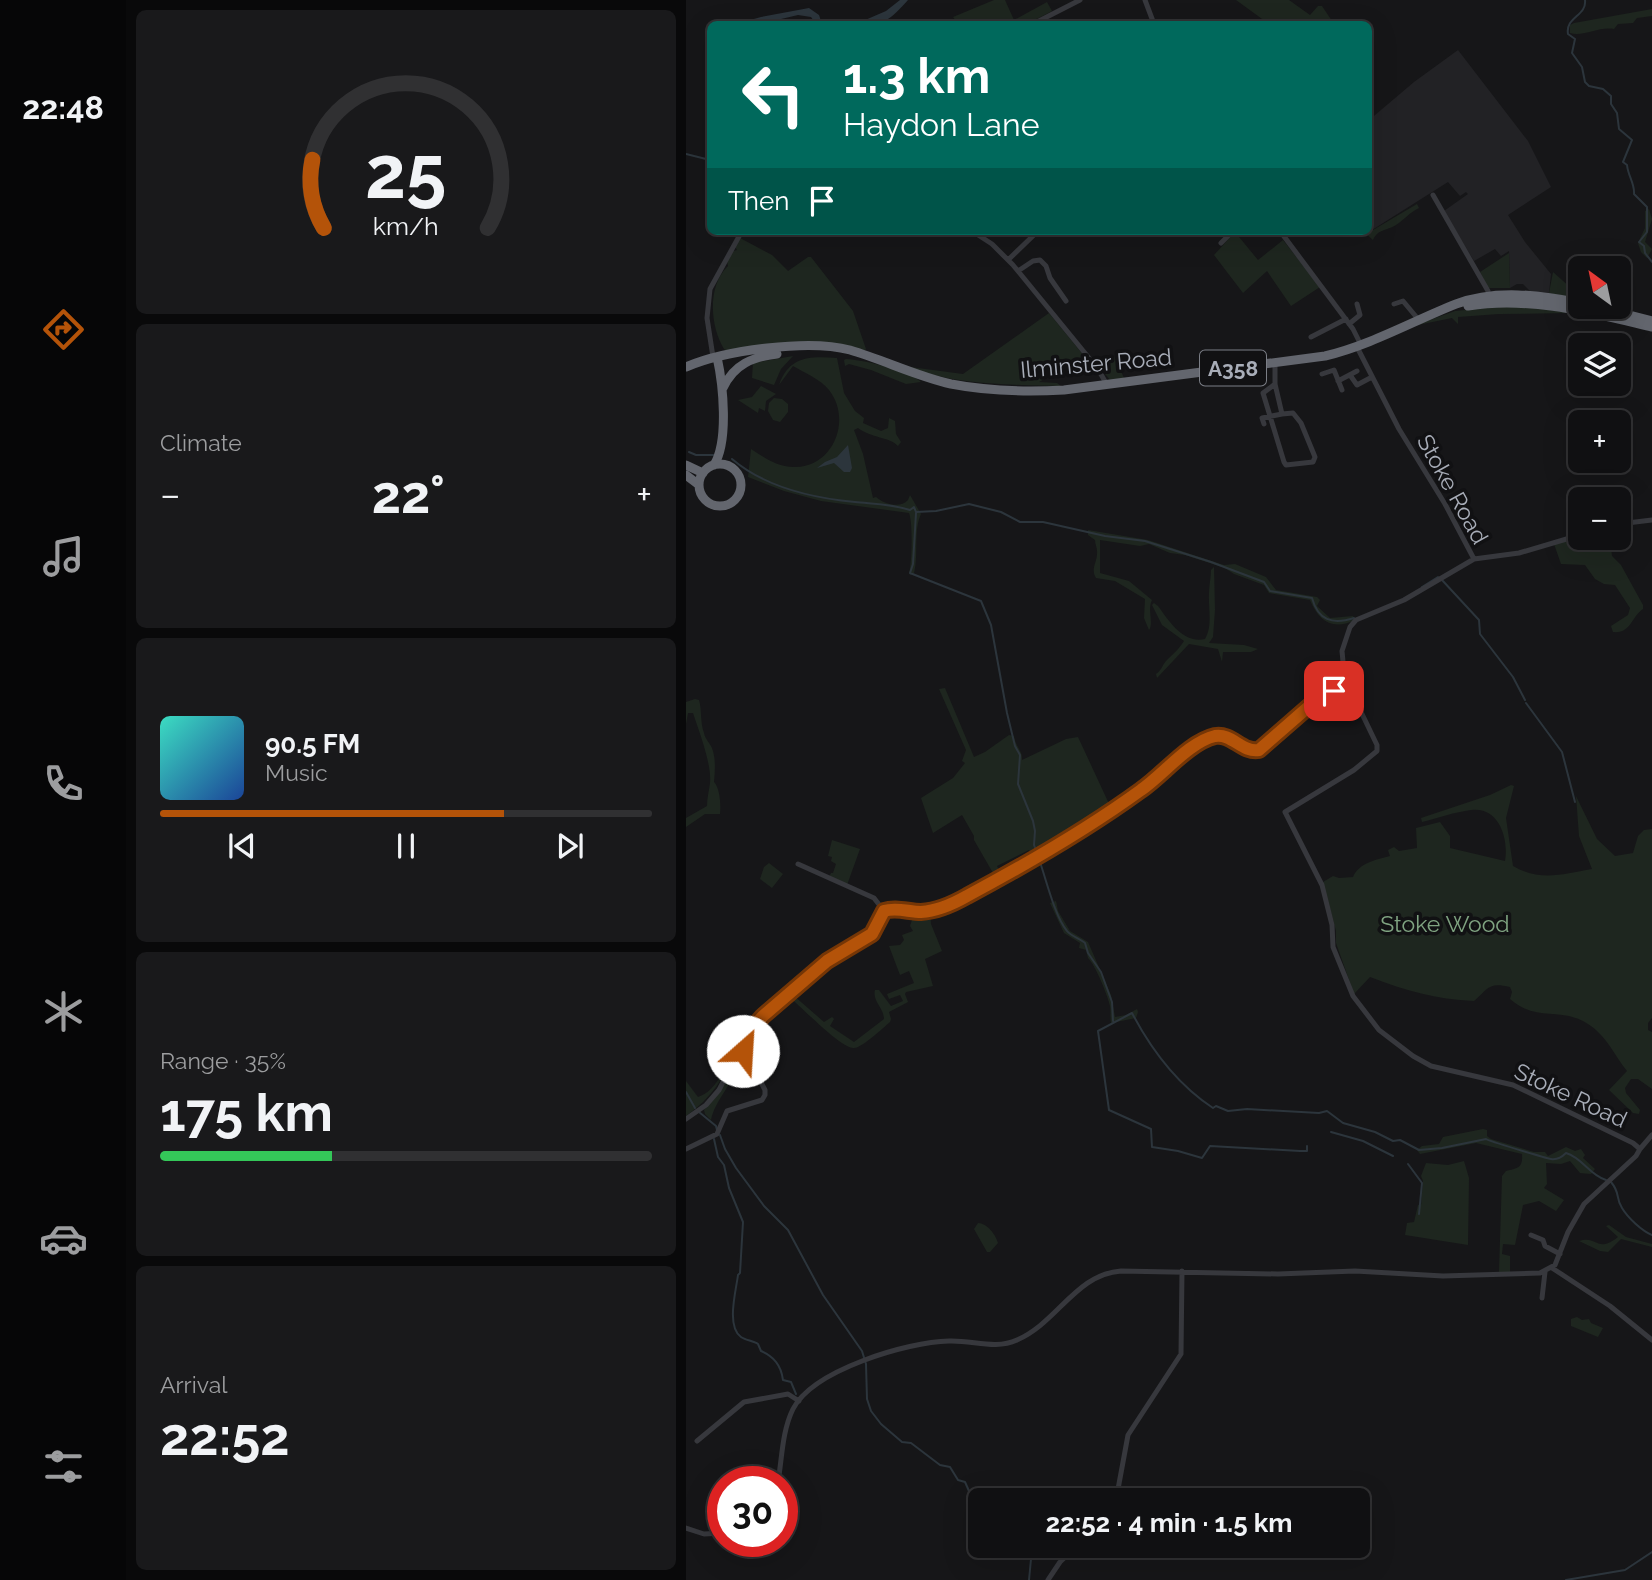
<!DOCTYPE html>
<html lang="en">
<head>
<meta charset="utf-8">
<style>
	:root { --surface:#101012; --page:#19191b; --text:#f1f3f6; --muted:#9c9d9f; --line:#303032; --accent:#b45309 }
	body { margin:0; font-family:Raleway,sans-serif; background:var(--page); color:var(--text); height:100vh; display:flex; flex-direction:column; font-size:26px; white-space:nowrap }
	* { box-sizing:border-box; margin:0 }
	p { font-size:23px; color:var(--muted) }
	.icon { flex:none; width:38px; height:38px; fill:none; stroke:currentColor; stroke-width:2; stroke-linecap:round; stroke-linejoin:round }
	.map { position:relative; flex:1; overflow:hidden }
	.sheet { display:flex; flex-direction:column; gap:10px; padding:10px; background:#09090a; width:560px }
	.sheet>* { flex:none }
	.guide { position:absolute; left:21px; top:21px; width:665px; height:214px; border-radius:10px; box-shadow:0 7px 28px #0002,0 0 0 2px var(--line); background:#00695c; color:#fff; overflow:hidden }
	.needle { width:46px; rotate:327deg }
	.buttons { position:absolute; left:882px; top:256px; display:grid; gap:14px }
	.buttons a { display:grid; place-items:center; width:63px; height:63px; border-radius:10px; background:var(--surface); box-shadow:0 7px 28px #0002,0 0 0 2px var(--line); font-size:35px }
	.speed { position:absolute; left:21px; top:1466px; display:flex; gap:14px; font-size:35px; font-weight:700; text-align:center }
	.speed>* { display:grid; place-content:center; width:91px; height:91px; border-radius:50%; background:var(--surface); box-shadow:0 7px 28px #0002,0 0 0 2px var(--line); line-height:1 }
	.speed .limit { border:10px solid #d22; background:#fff; color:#111 }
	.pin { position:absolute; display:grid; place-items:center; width:60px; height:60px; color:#fff; margin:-30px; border-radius:14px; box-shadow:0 4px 10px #0006 }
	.me { position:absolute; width:77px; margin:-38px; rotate:26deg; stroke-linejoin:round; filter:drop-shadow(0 0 5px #0008) }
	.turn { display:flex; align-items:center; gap:24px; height:147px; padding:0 21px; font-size:32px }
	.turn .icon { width:91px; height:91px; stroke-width:2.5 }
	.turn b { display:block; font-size:49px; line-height:60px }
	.then { display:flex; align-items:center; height:66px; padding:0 21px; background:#0003; gap:14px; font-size:26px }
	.big { font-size:52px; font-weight:700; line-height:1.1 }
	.sheet .tile { flex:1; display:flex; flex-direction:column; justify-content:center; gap:10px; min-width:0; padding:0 24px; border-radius:10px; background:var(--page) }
	.sheet .dial { align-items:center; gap:0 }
	.dial svg { height:182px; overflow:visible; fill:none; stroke:var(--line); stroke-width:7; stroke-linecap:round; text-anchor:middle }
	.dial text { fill:var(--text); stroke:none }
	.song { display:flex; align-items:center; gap:21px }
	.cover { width:84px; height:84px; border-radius:10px; background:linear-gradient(135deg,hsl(170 70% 55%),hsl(220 70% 35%)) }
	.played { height:7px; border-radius:4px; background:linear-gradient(90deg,var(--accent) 70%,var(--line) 70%) }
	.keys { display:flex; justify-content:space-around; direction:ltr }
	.heat { display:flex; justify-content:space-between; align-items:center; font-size:38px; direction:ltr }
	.charge { height:10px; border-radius:5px; background:linear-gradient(90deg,#34c759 35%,var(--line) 0) }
	.trip { position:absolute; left:282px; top:1488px; width:402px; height:70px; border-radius:10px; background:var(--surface); box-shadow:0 7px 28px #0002,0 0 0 2px var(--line); font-weight:700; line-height:70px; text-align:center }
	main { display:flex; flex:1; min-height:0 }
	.tabs { display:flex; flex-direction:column; width:126px; justify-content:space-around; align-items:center; background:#060607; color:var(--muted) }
	.tabs .icon { width:49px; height:49px }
	.tabs .active { color:var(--accent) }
	.tabs b { font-size:32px; color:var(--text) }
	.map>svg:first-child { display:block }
	.built { fill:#222225 }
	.green { fill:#1e261f }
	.water { fill:#2c353c }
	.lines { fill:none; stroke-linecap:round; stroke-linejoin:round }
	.stream { stroke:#2c353c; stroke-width:2 }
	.minor { stroke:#37383d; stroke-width:5 }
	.highway { stroke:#63666e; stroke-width:9 }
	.route-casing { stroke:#753606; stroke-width:18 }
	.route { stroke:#b45309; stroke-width:12 }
	.labels { text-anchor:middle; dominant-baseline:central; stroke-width:7; stroke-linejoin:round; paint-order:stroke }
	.shield { fill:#111113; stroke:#7b7e86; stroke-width:2 }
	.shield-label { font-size:21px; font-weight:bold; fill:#a8adb8 }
	.street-label { font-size:23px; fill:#a8adb8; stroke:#111113 }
	.park-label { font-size:23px; fill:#7fa381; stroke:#111113 }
</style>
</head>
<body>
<main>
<nav class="tabs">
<b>22:48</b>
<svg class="icon active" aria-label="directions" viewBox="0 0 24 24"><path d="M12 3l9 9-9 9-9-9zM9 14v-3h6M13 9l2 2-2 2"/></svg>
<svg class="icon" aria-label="music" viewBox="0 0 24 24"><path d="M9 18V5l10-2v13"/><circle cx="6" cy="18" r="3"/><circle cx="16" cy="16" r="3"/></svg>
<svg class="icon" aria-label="phone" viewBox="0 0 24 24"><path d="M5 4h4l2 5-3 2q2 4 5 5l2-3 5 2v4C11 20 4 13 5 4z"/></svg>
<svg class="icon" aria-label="climate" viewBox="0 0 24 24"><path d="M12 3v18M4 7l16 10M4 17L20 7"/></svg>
<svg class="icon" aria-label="car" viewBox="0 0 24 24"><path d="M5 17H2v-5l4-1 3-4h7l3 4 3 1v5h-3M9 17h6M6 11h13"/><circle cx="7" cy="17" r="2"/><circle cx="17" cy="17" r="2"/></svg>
<svg class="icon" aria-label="filters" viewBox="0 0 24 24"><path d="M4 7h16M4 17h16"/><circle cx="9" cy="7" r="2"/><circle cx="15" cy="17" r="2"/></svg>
</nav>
<section class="sheet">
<div class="tile dial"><svg viewBox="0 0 100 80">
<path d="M14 69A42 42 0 1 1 86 69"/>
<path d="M14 69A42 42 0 0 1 9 39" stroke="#b45309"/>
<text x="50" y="56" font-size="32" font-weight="700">25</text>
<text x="50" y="72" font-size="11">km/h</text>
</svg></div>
<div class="tile"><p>Climate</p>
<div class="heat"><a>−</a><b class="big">22°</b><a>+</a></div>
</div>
<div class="tile">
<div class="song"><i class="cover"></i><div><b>90.5 FM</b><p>Music</p></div></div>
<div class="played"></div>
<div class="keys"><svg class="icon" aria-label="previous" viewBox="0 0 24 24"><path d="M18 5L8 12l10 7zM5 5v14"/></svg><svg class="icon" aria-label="pause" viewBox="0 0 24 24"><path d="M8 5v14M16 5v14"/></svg><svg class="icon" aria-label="next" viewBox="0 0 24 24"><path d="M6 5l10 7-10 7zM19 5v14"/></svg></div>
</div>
<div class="tile"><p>Range · 35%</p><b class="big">175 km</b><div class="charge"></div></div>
<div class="tile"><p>Arrival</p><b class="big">22:52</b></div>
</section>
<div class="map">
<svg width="966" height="1580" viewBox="0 0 966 1580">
	<rect width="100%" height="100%" fill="#161618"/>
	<path class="built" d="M772,50L842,141L865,187L822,215L839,242L865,274L863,293L844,291L837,284H831L824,288L823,251L815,256L809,249L788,261L758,211L782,194L780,192L774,196L762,182L686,230L682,225V121L728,82Z"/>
	<path class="green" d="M308,0H319L328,20L361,2L366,11L341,24H272L267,17Z
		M550,0H603L624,15L632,6H636L648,24H583Z
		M966,9V16L951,18L947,23L932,24L928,29C913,26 898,37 884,33V25L888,23Z
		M731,204L733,208C724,212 718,220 710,225C700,231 692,229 687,240L677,231H682L683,225L687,230Z
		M963,209L966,219L959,242L966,249L961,258L955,252L952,243L959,228V211Z
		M549,232L572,260L597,240L634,287L605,306L581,271L557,293L528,255Z
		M54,238L86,255L102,271L122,257H125L167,311L180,349L177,352L161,347L41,351L38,349C24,326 21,286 42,266L41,261L47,251L51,250L49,247Z
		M823,253L824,288H802L794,272Z
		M867,272L894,296V300L863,293Z
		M827,305L885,313L813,314L772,317V324L766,318L727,326L769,311Z
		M363,313L399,357L376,373L374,370L353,382L371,383L375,386C330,385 265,385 224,367L277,374Z
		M107,356L95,369L88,385L66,378L67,363Z
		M428,356L438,378L424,380L412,365Z
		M151,358L158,393L169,411L178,418L177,423L195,431L202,428L203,418L209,421L210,434L215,442L212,446C204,437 185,438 172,428L168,430L177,454L187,498L190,497C198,504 214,509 222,500L224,495L235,514C227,531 233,554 228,573L224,575L223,573C226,565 227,522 223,513L135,501L98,491L62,477L65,449C79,458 92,468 110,467C148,466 166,419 143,390C134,379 119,373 107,366L93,385C103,356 124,356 151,358Z
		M160,359C177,360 223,370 235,382L220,384L185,370L163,364L159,366L158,360Z
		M75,386L90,394L80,401L79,411L73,408L72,413L52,400L66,397Z
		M88,398L96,399L102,404V412L94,422L87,420L82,411L83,403Z
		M402,530L462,540L538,565L549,564L580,577L590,590L631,597L634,600L631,606L644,618L667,616L669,620C646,631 633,621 624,600L583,593L578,585L548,574L539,568L499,555L484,553L463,544L454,546L414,540V573L443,581L466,600C461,610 468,623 463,630L458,618L459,599L429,581L410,578C404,568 412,562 411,551C411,547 409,544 409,540L402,535Z
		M894,537H929L924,539L926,556L935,565L957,605V609C945,617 945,634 927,632L925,626L942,615L944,608L929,585L918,584L909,579L899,565L875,564L868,544Z
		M528,567L529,610L527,637L523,643L558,645L572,649L565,652H537L536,662L532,649L503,644L471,678L470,674C476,670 476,665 481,660C488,653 493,649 498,641L476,625L466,605L468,603L472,606C483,621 497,644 519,639C527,625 522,608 523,593C523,585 525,578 525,570Z
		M259,688L288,757L299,752L323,735L328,736C329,746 337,751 336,760L380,739L392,737L425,808L346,858L343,850L311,866L314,872H320L287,890L289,885L307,873L288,840V836L276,815L247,833L235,798L267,778L279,763L276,761L280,750L253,689Z
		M9,699L13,700C16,710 14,722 18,733C19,739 24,743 26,748C30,759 29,770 28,782C34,788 35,805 34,814H19L0,827V818L21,806C21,798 23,791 24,783C26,765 13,731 7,713H2L0,724V702Z
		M825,785L828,786L820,818L827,866C854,882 877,874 906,869L893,836L890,796L911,839L929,856L947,853L952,836L958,830L966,829V1018L962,1023V1030L966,1032V1089L952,1079H945L939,1088L940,1093L954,1110L953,1114L947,1113L923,1090L941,1071C929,1056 920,1035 902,1024C874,1006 851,1023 824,999L826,992L824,987C801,982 803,989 788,1001C749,999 721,991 684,977L668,994L650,943V931L637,882L647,876L653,878L667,877C673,863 689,860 704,856L702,850L708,847L713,851L731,848L730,828L754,822L764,836V848L819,861C823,839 813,806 785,810C769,812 752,818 736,822L735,818L804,795Z
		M146,840L174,849L161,885L143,877L145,873H147L150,864L145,861L146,857L142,856Z
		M83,863L97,874L86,888L74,879L78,867Z
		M370,901L372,911L384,931L402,942L425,995L429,1017L440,1015L451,1009L452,1012L450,1018L425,1023C424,1018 425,1011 424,1006C422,996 409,964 402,958L400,950L393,948L394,943L378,933L364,903Z
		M244,912L245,924L256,951L239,959L247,986L220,992L219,994L222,1002L203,1012L205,1019L204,1022C197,1028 176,1048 168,1048C155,1049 115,1006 103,997L107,995L138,1022L146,1017L148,1019L144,1026L168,1042L198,1019C198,1008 186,1001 189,990H193L205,1006L217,1001L214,995L203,999L201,994L228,983L223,971L214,975L203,946L214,945L218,940L216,935L227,931L224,926L228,914Z
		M50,1045L52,1049C38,1077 26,1098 0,1116V1081L12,1097C32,1091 41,1062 50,1045Z
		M50,1062L53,1064C47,1084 29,1100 25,1120L19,1114L18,1110Z
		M797,1129L801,1130V1136L805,1139L848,1152H859L862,1156L880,1147L889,1151L895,1149L899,1155L897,1158L909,1169L905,1174L894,1173L884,1161L875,1164L860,1163L861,1184L858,1188L878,1200L870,1211L853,1201L837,1205L829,1245L817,1244L816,1254L824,1256V1272H813L816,1176L820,1171C832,1168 837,1168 836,1154L790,1143L734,1154L731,1150L736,1146L753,1144L757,1137Z
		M778,1161L783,1178L782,1245L719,1235L721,1223L728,1222L732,1205H735L737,1181L735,1176L740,1163L762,1165Z
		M292,1223C301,1223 310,1235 312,1243L304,1252H301L288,1229Z
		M923,1225L940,1237L966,1244V1247L935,1239L922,1252L914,1251L893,1241C912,1235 910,1254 932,1237L920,1226Z
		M891,1317L896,1320L903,1319L905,1323L917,1328L912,1337L885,1326V1319Z"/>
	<path class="water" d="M214,0H222C203,21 199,25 170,24L200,11Z
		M123,8L133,15L136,24H130L125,17L112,15L74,24H50L75,17Z
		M162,445L166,468L164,472H158L148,463L131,468L139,462L151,457Z"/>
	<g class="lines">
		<path class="stream" d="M899,0C901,16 879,17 882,34L889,39L886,53L896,67L899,82L903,86L917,89L925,96V104L931,113L933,129L946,140L937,162L941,165C942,176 949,184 948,194L961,207V232L953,242L958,246L959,253L966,262
			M0,154L24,160
			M3,452L10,455H28
			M46,459C80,488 126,498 169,502C188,504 206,504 224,510L228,507L230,512L250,511L283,504L315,512L334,522H357L419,536L459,541L525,562L578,582L584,591L626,598C632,620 646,625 668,618
			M230,513L227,564L224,573L295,601L305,625L321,713L329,746L334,755L332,784L347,821L349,831L348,845L351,853
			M756,580L793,620L794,634L827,677L839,700
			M736,587L752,577
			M840,703L876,752L889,802
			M353,859C360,879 369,917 381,931C385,936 394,939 399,943L402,953L415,972L426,1002L427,1021
			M0,1092L9,1108
			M13,1112L30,1126L31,1130
			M645,1132L677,1141L707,1156
			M34,1135L39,1149L50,1168L78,1206L102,1230L137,1295L176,1351L180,1364L181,1399L185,1411L195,1424L216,1442L225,1443L254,1465L264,1467L272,1480L279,1482L283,1491L298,1493L303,1500
			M28,1139L32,1157L38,1165L43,1188L57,1222L54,1273L52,1275C50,1291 40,1326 55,1337C59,1340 68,1341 72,1344L75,1351C88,1357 95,1365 97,1380L105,1382L110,1394
			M621,1146V1151H614L524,1146L516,1158L492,1151L466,1147L465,1129L423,1110L412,1031L446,1013C466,1051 492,1085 527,1108L530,1106L542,1111L561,1109L633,1113L641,1111L657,1123L689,1132L707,1141L714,1140L733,1150L756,1148L800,1139C803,1141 859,1158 865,1159C871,1160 876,1157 880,1153C897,1158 903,1175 920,1180
			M722,1164L736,1183L733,1214
			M925,1182C935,1194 929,1197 936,1208C942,1218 956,1231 966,1235
			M336,1545L339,1554L345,1559L343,1580
			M880,1580L939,1570L966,1552"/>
		<path class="minor" d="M459,0L468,24
			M347,24L394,0
			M747,195L802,291
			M286,231L306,244L327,265L412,369L421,385
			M594,231L667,329L675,345
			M535,243L547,231
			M322,260L352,231
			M332,271L347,261L354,260L360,266L364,278L380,301
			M708,304L717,301L732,319
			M663,324L674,315L671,304
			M625,337L660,319
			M671,347L713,429L759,504L788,559
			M27,357L21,318L24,289L56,231
			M589,363V384L596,414L607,413L615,423L629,457L627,462L600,465L598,462L577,393L589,384
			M636,374L648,370L656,390
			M664,375L671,385L686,377
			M652,381L671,371
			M578,424L576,418L596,414
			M933,524L966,520
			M112,864L188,898L198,911
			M0,1119L20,1105L33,1090L62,1033L77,1016L148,955L186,934L198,911C209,908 219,912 230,912C248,912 265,905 281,896C341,864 400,830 455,790C476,775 503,742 529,736C546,733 556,753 573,750L628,702L659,683
			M0,1149L31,1134L41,1111L76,1100L79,1095V1090L60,1053L54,1050
			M954,1149L966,1135
			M845,1235L857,1240L859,1246L874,1254
			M866,1268L924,1306L966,1340
			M856,1298L859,1272
			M11,1441L58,1402L102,1394L113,1401
			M92,1482C96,1459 96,1431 107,1409C127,1370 221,1342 263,1341C287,1340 309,1350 331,1340C371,1323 390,1274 435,1271L592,1274L669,1271L757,1276L854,1273L869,1265L882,1232L898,1204L950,1156L954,1149L947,1143L827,1085L745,1066L727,1056L693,1030L667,996L647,947L646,925L636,885L599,812L668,770L691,751V745L664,689L659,683L656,651L664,627L670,620L718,600L788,559L833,553L894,535
			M430,1500L442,1435L495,1354L496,1271
			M0,1528L18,1534L37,1533
			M362,1580L374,1562L392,1545"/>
		<path class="highway" d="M782,306C844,296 906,313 966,327
			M908,306L966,321
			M0,367C39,350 123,339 164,350C198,360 230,376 265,384C301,391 341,392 378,390L639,356C685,345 727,321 770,304C809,289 855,295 894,303
			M37,388C48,364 67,357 91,354
			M13 485a21 21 0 1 1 42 0a21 21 0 1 1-42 0Z
			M0,465L17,473
			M28,465C43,441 37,384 31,357
			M0,475L13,485"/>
	</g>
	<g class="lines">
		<g class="route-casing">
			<path id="route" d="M57,1051L54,1050L62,1033L77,1016L141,961L186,934L198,911C210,907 223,912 235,912C252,911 267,904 281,896C341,864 400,830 455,790C477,775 503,742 529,736C546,733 556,753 573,750L628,702L648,691"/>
		</g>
		<use href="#route" class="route"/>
	</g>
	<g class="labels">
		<rect class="shield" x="514" y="350.5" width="66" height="35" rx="5"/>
		<g class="shield-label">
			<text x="547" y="368">A358</text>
		</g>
		<g class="street-label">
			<text transform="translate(410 363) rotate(-5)">Ilminster Road</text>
			<text transform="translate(767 489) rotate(61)">Stoke Road</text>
			<text transform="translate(885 1095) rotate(25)">Stoke Road</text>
		</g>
		<g class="park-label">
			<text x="759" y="923">Stoke Wood</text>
		</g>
	</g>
</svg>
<div class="buttons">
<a><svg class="needle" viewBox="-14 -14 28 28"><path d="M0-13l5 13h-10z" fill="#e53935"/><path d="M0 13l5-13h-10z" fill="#9c9d9f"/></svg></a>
<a><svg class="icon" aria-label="layers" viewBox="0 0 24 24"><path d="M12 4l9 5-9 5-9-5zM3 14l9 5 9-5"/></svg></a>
<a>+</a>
<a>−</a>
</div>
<div class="speed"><div class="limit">30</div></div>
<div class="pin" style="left:648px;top:691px;background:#d93025"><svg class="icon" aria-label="arrive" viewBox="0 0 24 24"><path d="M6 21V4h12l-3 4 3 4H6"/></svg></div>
<svg class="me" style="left:57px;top:1051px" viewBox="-20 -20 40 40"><circle r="19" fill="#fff"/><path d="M0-13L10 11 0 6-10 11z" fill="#b45309"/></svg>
<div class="trip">22:52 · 4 min · 1.5 km</div>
<div class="guide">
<div class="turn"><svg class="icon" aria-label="left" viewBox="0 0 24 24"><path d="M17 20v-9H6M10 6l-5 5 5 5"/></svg><div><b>1.3 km</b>Haydon Lane</div></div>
<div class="then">Then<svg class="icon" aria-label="arrive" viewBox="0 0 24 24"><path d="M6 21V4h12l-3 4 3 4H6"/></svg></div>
</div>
</div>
</main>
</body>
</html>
